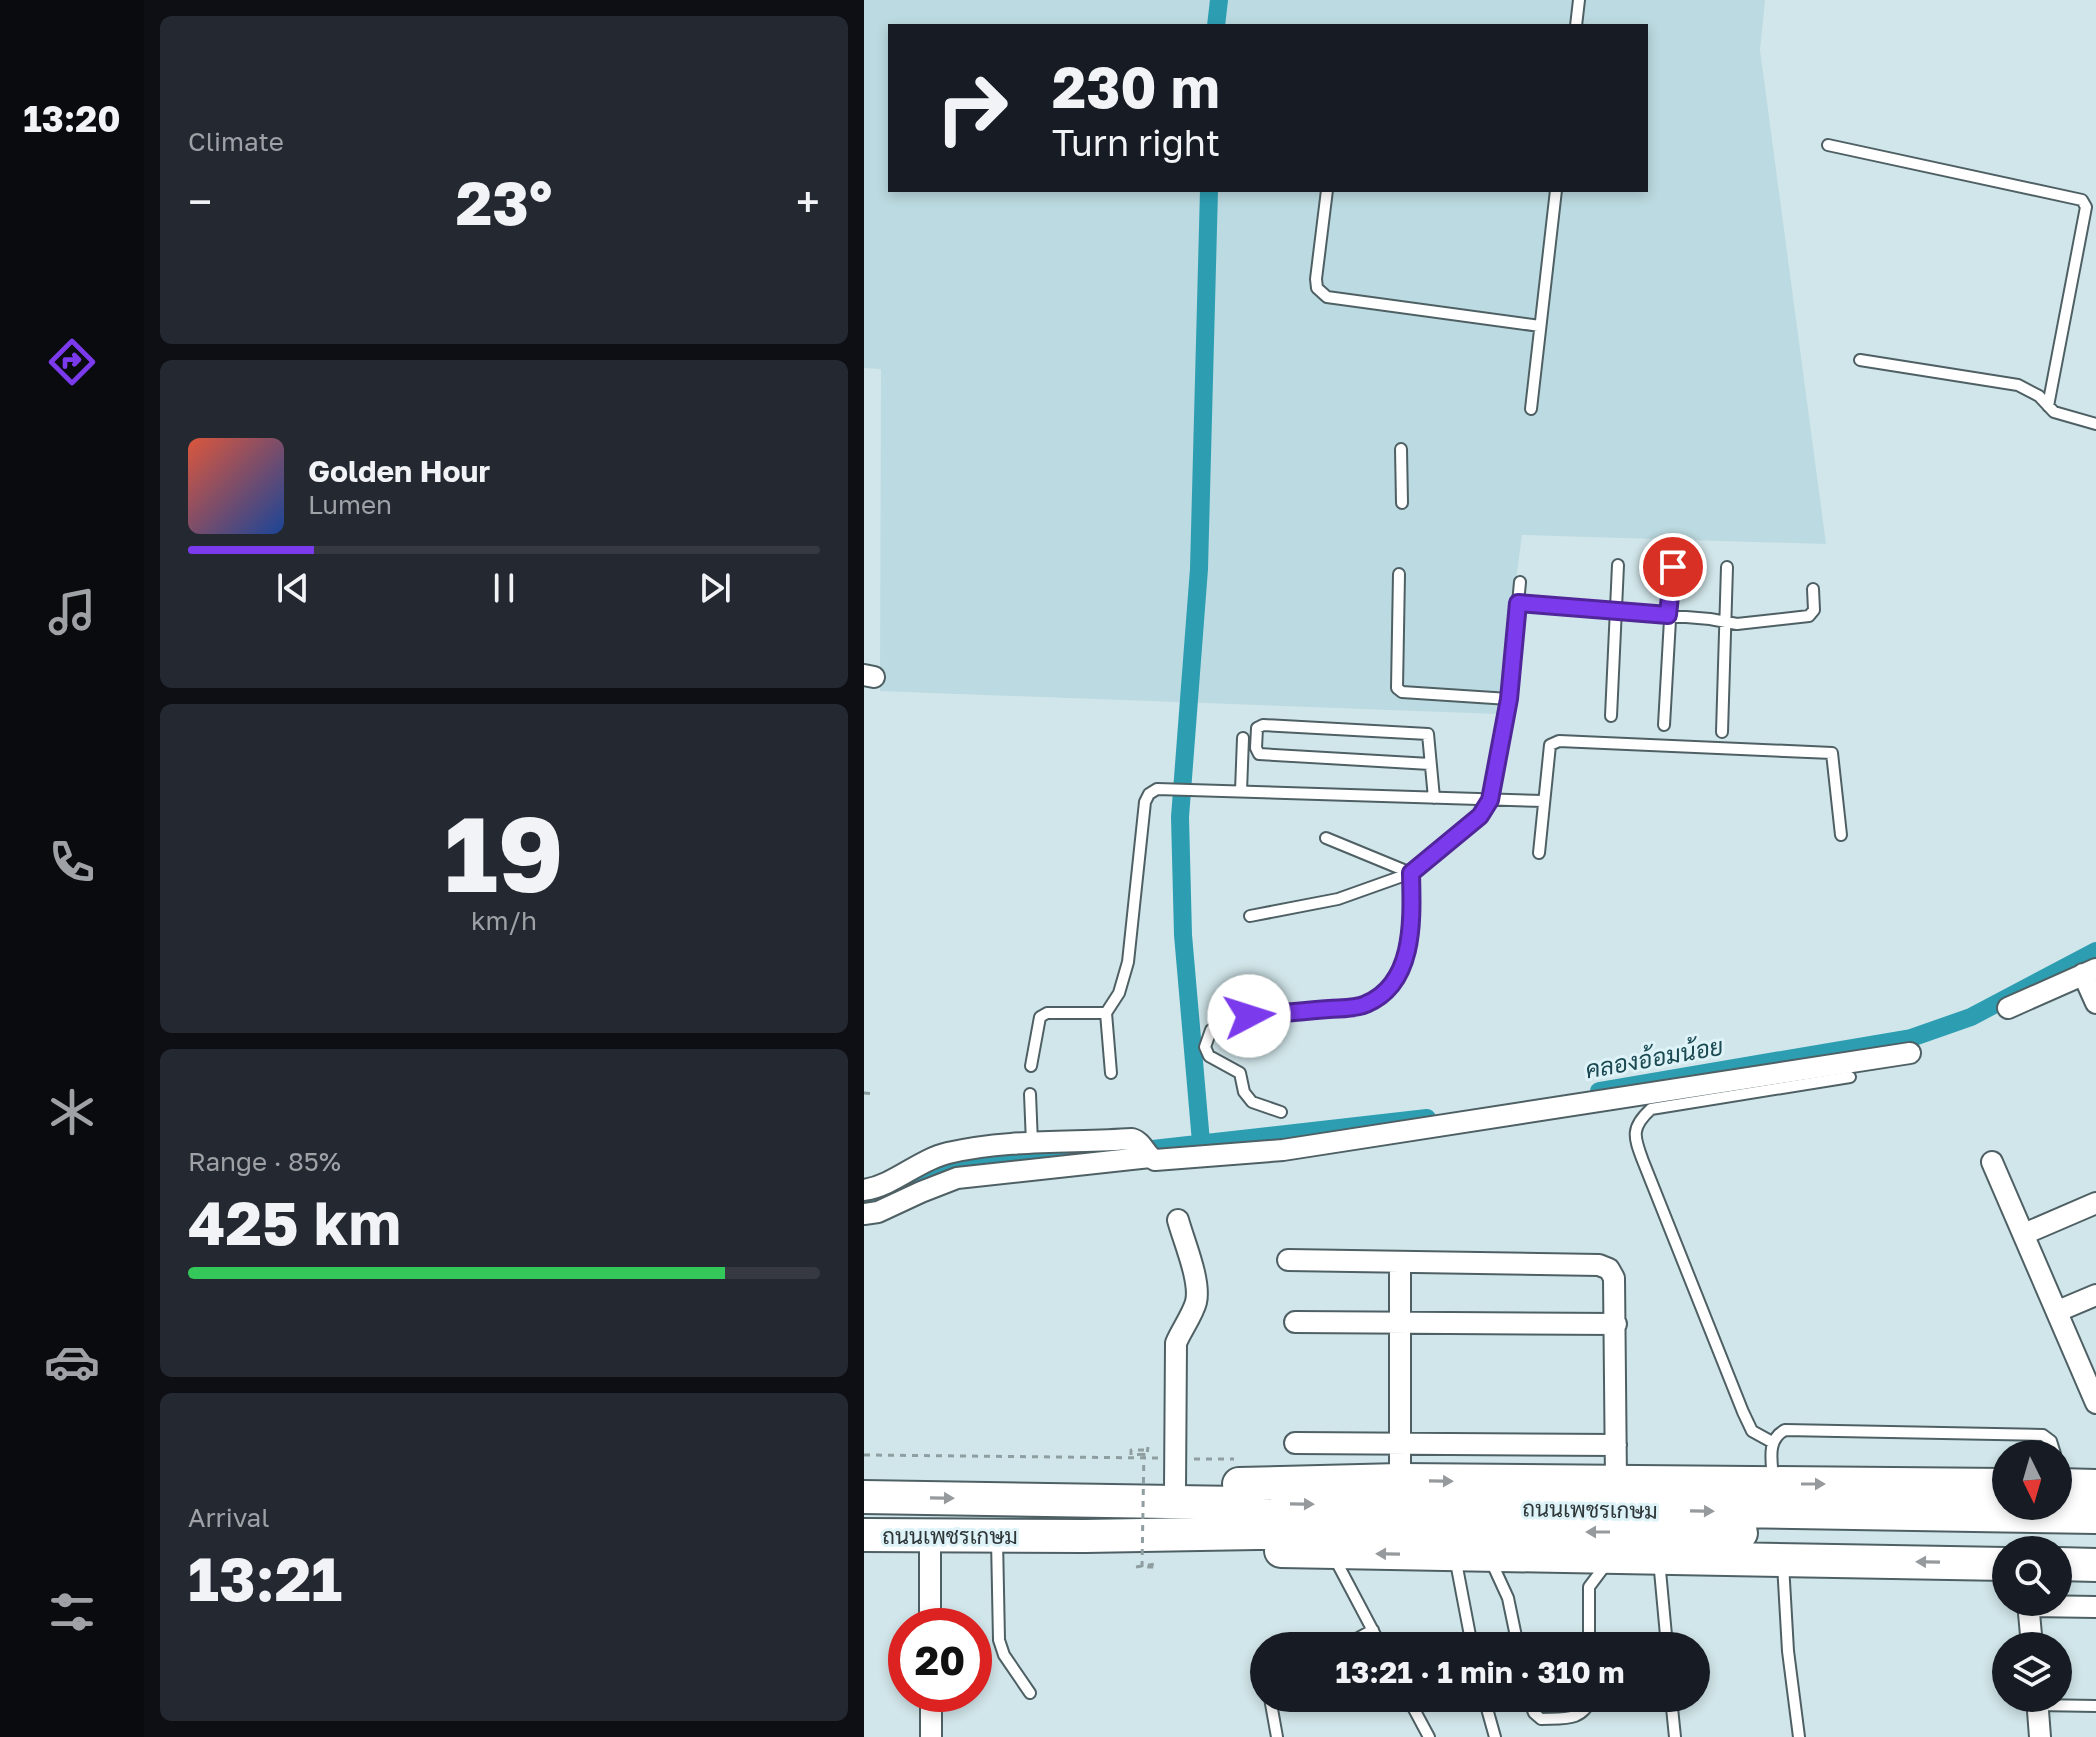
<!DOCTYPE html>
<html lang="en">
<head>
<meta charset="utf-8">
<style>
	:root { --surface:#171b24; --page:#242831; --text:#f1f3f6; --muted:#9ea1a6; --line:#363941; --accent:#7c3aed }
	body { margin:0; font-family:"Golos Text",Sarabun,sans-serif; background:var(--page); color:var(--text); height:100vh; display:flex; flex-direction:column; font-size:30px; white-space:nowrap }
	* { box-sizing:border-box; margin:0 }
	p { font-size:26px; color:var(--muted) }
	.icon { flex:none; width:44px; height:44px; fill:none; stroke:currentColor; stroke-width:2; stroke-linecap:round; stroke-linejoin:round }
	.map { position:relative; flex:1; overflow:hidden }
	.panel { display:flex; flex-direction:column; gap:16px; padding:16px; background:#0d0f14; width:720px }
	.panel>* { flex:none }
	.guide { position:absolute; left:24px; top:24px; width:760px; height:168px; border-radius:0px; box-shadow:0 4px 12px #0003; background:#171b24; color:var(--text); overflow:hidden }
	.needle { width:52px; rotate:175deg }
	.tools { position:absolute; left:1128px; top:1440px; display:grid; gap:16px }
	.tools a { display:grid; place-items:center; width:80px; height:80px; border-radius:50%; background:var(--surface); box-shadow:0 4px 12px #0003; font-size:40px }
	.speed { position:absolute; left:24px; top:1608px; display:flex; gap:16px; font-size:40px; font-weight:700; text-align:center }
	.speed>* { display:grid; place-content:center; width:104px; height:104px; border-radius:50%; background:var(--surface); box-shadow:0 4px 12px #0003; line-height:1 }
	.speed .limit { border:12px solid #d22; background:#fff; color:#111 }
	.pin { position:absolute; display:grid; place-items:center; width:68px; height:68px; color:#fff; margin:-34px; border:4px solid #fff; border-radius:50%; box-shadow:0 2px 8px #0007 }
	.me { position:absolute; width:88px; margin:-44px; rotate:85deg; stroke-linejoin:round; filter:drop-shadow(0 0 6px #0008) }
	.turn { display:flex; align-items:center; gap:28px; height:168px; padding:0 32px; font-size:36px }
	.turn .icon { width:104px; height:104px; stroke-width:2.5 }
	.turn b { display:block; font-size:56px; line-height:68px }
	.big { font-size:60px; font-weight:700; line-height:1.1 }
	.panel .widget { flex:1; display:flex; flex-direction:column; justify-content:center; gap:12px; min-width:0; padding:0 28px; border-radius:12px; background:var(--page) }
	.panel .dial { align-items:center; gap:0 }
	.dial b { font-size:104px; line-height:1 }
	.song { display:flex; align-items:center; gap:24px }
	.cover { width:96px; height:96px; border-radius:12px; background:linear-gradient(135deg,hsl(10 70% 55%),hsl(220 70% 35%)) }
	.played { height:8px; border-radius:4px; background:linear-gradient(90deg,var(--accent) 20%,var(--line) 20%) }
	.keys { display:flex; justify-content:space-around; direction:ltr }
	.heat { display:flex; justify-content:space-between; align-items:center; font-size:44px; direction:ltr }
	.charge { height:12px; border-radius:6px; background:linear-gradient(90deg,#34c759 85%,var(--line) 0) }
	.trip { position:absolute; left:386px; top:1632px; width:460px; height:80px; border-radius:40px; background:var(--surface); box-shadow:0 4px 12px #0003; font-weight:700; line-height:80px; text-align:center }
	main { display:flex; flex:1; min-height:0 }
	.tab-bar { display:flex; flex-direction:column; width:144px; justify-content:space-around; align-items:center; background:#090b0e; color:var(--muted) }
	.tab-bar .icon { width:56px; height:56px }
	.tab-bar .active { color:var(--accent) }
	.tab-bar b { font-size:36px; color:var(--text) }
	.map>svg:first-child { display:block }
	.built { fill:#bcdae1; fill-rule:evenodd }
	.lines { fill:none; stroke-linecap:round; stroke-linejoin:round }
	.canal { stroke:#2d9eb2; stroke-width:18 }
	.service-casing { stroke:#4e6064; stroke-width:14 }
	.minor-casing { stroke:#4e6064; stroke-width:24 }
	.primary-casing { stroke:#4e6064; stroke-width:36 }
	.path { stroke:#8f9ea1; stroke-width:3; stroke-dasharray:6 6; stroke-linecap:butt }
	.service { stroke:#fff; stroke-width:10 }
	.minor { stroke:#fff; stroke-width:20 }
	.primary { stroke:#fff; stroke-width:32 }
	.path-bridge { stroke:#8f9ea1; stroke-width:3; stroke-dasharray:6 6; stroke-linecap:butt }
	.oneway { fill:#969a9c }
	.route-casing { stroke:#51269a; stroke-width:20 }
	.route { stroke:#7c3aed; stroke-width:14 }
	.labels { text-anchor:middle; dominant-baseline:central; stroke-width:6; stroke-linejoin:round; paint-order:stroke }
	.street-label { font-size:22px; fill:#2e3638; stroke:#def3f8 }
	.water-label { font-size:24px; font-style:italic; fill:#1a4952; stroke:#def3f8 }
</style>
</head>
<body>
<main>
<nav class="tab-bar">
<b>13:20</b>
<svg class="icon active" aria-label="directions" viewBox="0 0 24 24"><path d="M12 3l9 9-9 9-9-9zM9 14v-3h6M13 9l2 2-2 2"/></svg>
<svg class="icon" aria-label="music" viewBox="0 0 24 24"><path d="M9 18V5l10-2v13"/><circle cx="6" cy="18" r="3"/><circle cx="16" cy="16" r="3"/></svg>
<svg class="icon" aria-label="phone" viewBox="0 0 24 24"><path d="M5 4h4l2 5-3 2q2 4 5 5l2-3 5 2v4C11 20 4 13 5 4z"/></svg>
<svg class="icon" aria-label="climate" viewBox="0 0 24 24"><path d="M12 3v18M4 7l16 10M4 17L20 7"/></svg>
<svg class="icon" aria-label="car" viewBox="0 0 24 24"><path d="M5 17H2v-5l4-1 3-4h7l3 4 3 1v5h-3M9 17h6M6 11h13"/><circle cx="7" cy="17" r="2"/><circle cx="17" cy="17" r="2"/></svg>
<svg class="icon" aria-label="filters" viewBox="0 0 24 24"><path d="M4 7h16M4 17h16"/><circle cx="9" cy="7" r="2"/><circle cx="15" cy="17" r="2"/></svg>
</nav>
<section class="panel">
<div class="widget"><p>Climate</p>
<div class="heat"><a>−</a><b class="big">23°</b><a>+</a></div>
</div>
<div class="widget">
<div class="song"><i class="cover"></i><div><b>Golden Hour</b><p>Lumen</p></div></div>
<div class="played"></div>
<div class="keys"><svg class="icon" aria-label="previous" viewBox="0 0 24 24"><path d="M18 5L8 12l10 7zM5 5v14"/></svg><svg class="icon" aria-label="pause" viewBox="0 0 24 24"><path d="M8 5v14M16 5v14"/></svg><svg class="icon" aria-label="next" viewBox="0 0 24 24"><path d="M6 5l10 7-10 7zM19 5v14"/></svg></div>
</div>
<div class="widget dial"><b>19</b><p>km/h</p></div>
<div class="widget"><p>Range · 85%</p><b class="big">425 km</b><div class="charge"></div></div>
<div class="widget"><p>Arrival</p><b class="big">13:21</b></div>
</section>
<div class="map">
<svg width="1232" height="1737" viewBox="0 0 1232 1737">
	<rect width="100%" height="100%" fill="#d1e6ea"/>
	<path class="built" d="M0,0H901L896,50L962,544L658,535L634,714L16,691L17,369L0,368ZM26,26H782V190H26Z"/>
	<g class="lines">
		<path class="canal" d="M352,26L355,0
			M735,1091L1047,1038L1107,1017L1232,951
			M337,1142L319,935L316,817L335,569L345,190
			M271,1151L563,1118
			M0,1202L11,1201L100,1164L201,1157"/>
		<g class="service-casing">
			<path id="service" d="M712,26L715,0
				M964,145L1218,200L1222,207L1184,406
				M463,190L452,279L453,288L463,297L676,326
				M996,360L1154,385L1175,396L1190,412L1232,424
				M667,409L692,190
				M537,449L538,503
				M535,574L533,688L538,692L645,699
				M654,603L846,619L873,624L945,616L950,610L949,589
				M747,716L754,565
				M800,725L809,567
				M858,732L863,567
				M566,764L395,754L392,748L393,728L399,725L564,734L570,798
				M377,791L379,738
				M675,853L686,745L695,741L968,753L977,835
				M386,916L474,899L547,873L616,816L626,800L645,699L656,582
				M242,1013L247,1073
				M167,1066L176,1017L183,1013H242L255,993L264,962L281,802L285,794L293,789L680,801
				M166,1094L168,1143
				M417,1112L388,1102L380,1092L376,1073L345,1056L341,1047L347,1030C370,1018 393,1016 418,1013C444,1011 473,1012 498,1006C552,992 548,916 547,873L462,838
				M908,1442L888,1431L879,1412L779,1161C770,1137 766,1128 787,1109L986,1077
				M909,1480C908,1461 902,1440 921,1430L1179,1435L1187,1441L1191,1454
				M133,1540L135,1640L140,1655L166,1693
				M591,1557L608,1646
				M471,1559L517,1646
				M795,1560L803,1646
				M627,1561L644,1598L654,1646
				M919,1564L924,1651L935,1737
				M480,1646L509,1630
				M725,1646V1587L743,1563
				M406,1698L413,1737
				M544,1698L565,1737
				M620,1698L631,1737
				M664,1698L670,1713L677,1719C699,1718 719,1722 727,1698
				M807,1698L811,1737
				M1173,1705L1232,1706"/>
		</g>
		<g class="minor-casing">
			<path id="minor" d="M0,675L10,677
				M1219,974L1232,1003
				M1144,1008L1232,969
				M1128,1162L1232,1403
				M0,1190C31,1185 54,1160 84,1153C144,1139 207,1143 268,1139C279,1142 281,1155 291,1160L419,1150L1046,1053
				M0,1214L14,1212L57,1192L93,1178L286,1157
				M1160,1234L1232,1203
				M424,1260L735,1265L745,1269L750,1278L752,1482
				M536,1262V1480
				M1194,1311L1232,1295
				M431,1322L752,1324
				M431,1443L752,1445
				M311,1489L312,1343C317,1331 329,1314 332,1302C337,1281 320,1242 314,1220
				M66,1535V1626
				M1164,1602L1168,1646
				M1164,1606L1232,1607
				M67,1694V1737
				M1173,1698L1176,1737"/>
		</g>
		<g class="primary-casing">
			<path id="primary" d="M375,1484L536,1480L1142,1485
				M1194,1485L1232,1486
				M0,1497L1232,1517
				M0,1535L221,1536L502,1531L877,1533
				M417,1551L1142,1564
				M1194,1564L1232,1565"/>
		</g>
		<path class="path" d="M0,1093L12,1094
			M280,1450H267V1455L283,1454L284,1447
			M0,1455L294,1458
			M330,1459H370
			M272,1567L291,1564V1567H278"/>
		<use href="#service" class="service"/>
		<use href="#minor" class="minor"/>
		<use href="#primary" class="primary"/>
		<path class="path-bridge" d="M278,1567L280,1450"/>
	</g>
	<defs><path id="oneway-solid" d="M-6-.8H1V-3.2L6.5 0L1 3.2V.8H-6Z" transform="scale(2)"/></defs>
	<g class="oneway">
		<use href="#oneway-solid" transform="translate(577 1481) rotate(1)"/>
		<use href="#oneway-solid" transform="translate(949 1484)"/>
		<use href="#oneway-solid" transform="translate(78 1498) rotate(1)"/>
		<use href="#oneway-solid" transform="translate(438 1504) rotate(1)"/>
		<use href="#oneway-solid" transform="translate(838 1511) rotate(1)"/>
		<use href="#oneway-solid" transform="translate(734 1532) rotate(-180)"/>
		<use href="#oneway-solid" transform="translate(524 1554) rotate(-179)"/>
		<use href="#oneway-solid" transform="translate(1064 1562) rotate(-179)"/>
	</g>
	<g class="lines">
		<g class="route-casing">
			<path id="route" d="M385,1016C412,1014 439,1011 465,1009C477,1008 491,1009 502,1004C552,983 548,918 547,873L616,816L626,800L645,699L654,603L804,615L809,567"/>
		</g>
		<use href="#route" class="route"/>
	</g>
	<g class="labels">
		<g class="street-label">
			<text transform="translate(726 1509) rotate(1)">ถนนเพชรเกษม</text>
			<text x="86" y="1535">ถนนเพชรเกษม</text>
		</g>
		<g class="water-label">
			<text transform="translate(790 1057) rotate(-10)">คลองอ้อมน้อย</text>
		</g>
	</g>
</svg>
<div class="tools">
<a><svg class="needle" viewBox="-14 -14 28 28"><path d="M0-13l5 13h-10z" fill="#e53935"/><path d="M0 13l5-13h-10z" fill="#9ea1a6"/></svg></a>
<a><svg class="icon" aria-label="search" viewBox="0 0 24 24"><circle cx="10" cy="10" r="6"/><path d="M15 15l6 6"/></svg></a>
<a><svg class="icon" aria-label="layers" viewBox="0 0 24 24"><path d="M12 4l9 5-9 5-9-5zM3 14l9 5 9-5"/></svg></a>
</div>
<div class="speed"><div class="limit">20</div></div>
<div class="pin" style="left:809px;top:567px;background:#d93025"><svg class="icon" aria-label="arrive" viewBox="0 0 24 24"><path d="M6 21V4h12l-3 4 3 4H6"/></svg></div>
<svg class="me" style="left:385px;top:1016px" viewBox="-20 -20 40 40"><circle r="19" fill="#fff"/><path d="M0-13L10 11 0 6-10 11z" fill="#7c3aed"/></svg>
<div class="trip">13:21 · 1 min · 310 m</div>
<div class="guide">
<div class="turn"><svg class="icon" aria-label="right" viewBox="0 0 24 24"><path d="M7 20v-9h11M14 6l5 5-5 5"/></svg><div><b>230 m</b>Turn right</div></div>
</div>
</div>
</main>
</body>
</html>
